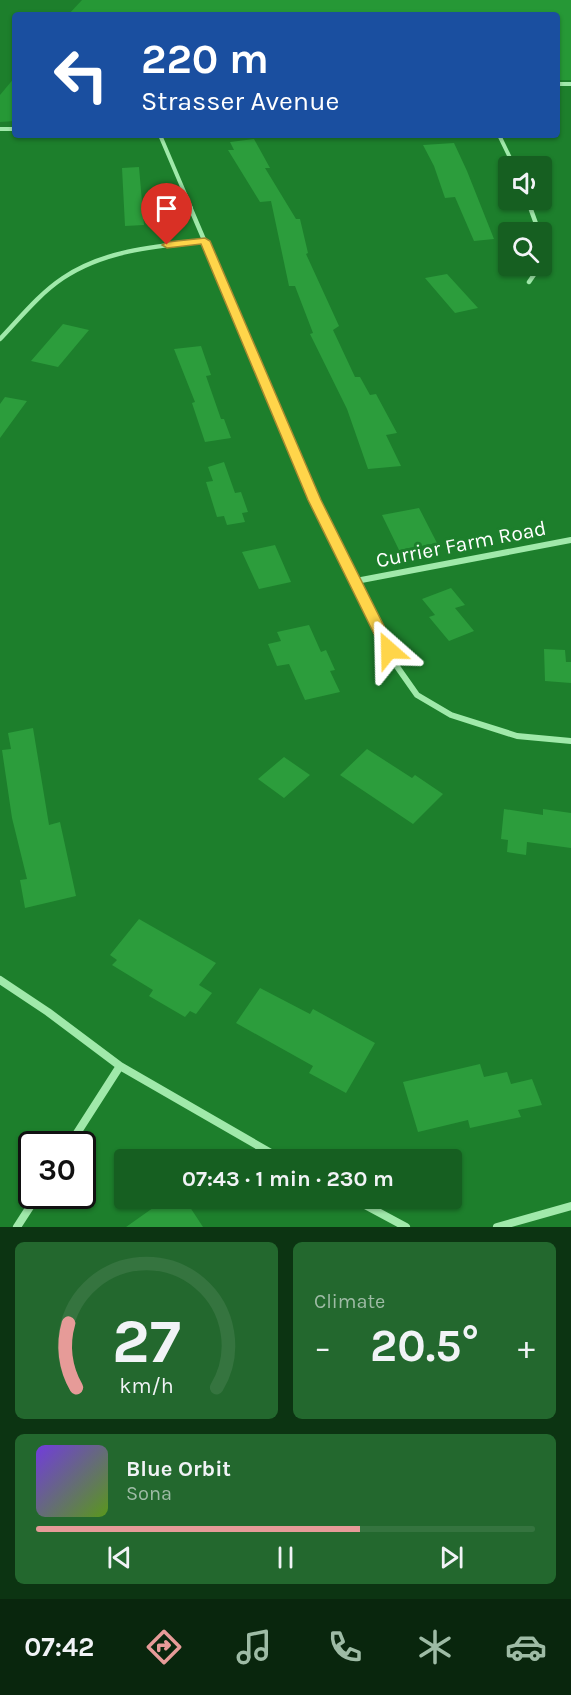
<!DOCTYPE html>
<html lang="en">
<head>
<meta charset="utf-8">
<style>
	:root { --surface:#165f21; --page:#23682e; --text:#f1f3f6; --muted:#9ebba5; --line:#35743f; --accent:#e69b98 }
	body { margin:0; font-family:Karla,sans-serif; background:var(--page); color:var(--text); height:100vh; display:flex; flex-direction:column; font-size:22px; white-space:nowrap }
	* { box-sizing:border-box; margin:0 }
	p { font-size:20px; color:var(--muted) }
	.icon { flex:none; width:33px; height:33px; fill:none; stroke:currentColor; stroke-width:2; stroke-linecap:round; stroke-linejoin:round }
	.map { position:relative; height:1227px; overflow:hidden }
	.panel { display:flex; flex-direction:column; gap:15px; padding:15px; background:#0c3412; flex:1 }
	.panel>* { flex:none }
	.hud { position:absolute; left:12px; top:12px; width:548px; height:126px; border-radius:6px; box-shadow:0 2px 4px #0004; background:#1a4fa0; color:#fff; overflow:hidden }
	.controls { position:absolute; left:498px; top:156px; display:grid; gap:12px }
	.controls a { display:grid; place-items:center; width:54px; height:54px; border-radius:6px; background:var(--surface); box-shadow:0 2px 4px #0004; font-size:30px }
	.speed { position:absolute; left:18px; top:1131px; display:flex; gap:12px; font-size:30px; font-weight:700; text-align:center }
	.speed>* { display:grid; place-content:center; width:78px; height:78px; border-radius:50%; background:var(--surface); box-shadow:0 2px 4px #0004; line-height:1 }
	.speed .limit { border:3px solid #111; border-radius:9px; background:#fff; color:#111 }
	.pin { position:absolute; display:grid; place-items:center; width:51px; height:51px; color:#fff; margin:-62px -26px; border-radius:50% 50% 50% 0; rotate:-45deg; box-shadow:0 0 6px #0007 }
	.pin .icon { rotate:45deg }
	.me { position:absolute; width:66px; margin:-33px; rotate:335deg; stroke-linejoin:round; filter:drop-shadow(0 0 4px #0008) }
	.turn { display:flex; align-items:center; gap:21px; height:126px; padding:0 30px; font-size:27px }
	.turn .icon { width:78px; height:78px; stroke-width:2.5 }
	.turn b { display:block; font-size:42px; line-height:51px }
	.big { font-size:45px; font-weight:700; line-height:1.1 }
	.panel .card { flex:1; display:flex; flex-direction:column; justify-content:center; gap:9px; min-width:0; padding:0 21px; border-radius:9px; background:var(--page) }
	.panel .dial { align-items:center; gap:0 }
	.dial svg { height:156px; overflow:visible; fill:none; stroke:var(--line); stroke-width:7; stroke-linecap:round; text-anchor:middle }
	.dial text { fill:var(--text); stroke:none }
	.song { display:flex; align-items:center; gap:18px }
	.cover { width:72px; height:72px; border-radius:9px; background:linear-gradient(135deg,hsl(260 70% 55%),hsl(90 70% 35%)) }
	.played { height:6px; border-radius:3px; background:linear-gradient(90deg,var(--accent) 65%,var(--line) 65%) }
	.keys { display:flex; justify-content:space-around; direction:ltr }
	.heat { display:flex; justify-content:space-between; align-items:center; font-size:33px; direction:ltr }
	.panel .tiles { flex:1; display:grid; gap:15px; grid-template-columns:1fr 1fr }
	.card:last-child { grid-column:span 2 }
	.trip { position:absolute; left:114px; top:1149px; width:348px; height:60px; border-radius:6px; background:var(--surface); box-shadow:0 2px 4px #0004; font-weight:700; line-height:60px; text-align:center }
	.tabs { display:flex; height:96px; justify-content:space-around; align-items:center; background:#09260d; color:var(--muted) }
	.tabs .icon { width:42px; height:42px }
	.tabs .selected { color:var(--accent) }
	.tabs b { font-size:27px; color:var(--text) }
	.map>svg:first-child { display:block }
	.green { fill:#269836 }
	.building { fill:#2c9d3c }
	.lines { fill:none; stroke-linecap:round; stroke-linejoin:round }
	.minor-far3 { stroke:#a0e9aa; stroke-width:4 }
	.minor-far2 { stroke:#a0e9aa; stroke-width:4.5 }
	.minor-far1 { stroke:#a0e9aa; stroke-width:6 }
	.minor { stroke:#a0e9aa; stroke-width:8 }
	.route { fill:#ffd54a; stroke:#a68a30; stroke-width:1.5 }
	.labels { text-anchor:middle; dominant-baseline:central; stroke-width:6; stroke-linejoin:round; paint-order:stroke }
	.street-label { font-size:21px; fill:#fff; stroke:#1d7f2c }
</style>
</head>
<body>
<div class="map">
<svg width="571" height="1227" viewBox="0 0 571 1227">
	<rect width="100%" height="100%" fill="#1d7f2c"/>
	<path class="green" d="M82,0H571V80H557L556,15H68Z
		M15,77V121L0,122V95Z"/>
	<path class="building" d="M254,139L270,168H265L296,219H300L308,253L306,254L339,326L333,330L355,377H360L370,395L376,394L397,433L386,435L401,466L368,469L347,409L310,334L313,333L295,286H289L271,201L260,202L228,150H234L230,142Z
		M454,143L467,171L494,239L474,241L455,197L445,198L434,166L423,145Z
		M139,167L144,225L125,226L122,168Z
		M447,274L478,308L455,313L425,278Z
		M63,324L89,330L58,367L31,361Z
		M201,346L211,375L206,376L221,419H224L231,438L205,442L192,403L195,402L174,349Z
		M5,397L27,401L0,438V404Z
		M224,462L235,493L241,492L248,512L242,513L245,522L227,525L224,516L217,517L206,482L213,481L208,467Z
		M419,508L437,543L399,550L382,515Z
		M275,545L291,582L259,589L242,552Z
		M451,588L465,605L455,608L474,631L449,641L429,617L435,615L422,599Z
		M309,625L321,652L326,650L335,670L330,671L340,692L305,700L289,664L277,666L268,644L281,641L277,632Z
		M544,649L565,650L566,662H571V683L545,681Z
		M33,728L49,825L60,822L76,896L25,908L20,880L27,879L12,818L2,750L11,749L8,733Z
		M367,749L412,778L415,775L443,794L413,824L340,775Z
		M284,757L310,775L284,798L258,779Z
		M504,809L543,815V809L571,813V848L527,842L526,855L507,852L508,840L501,839Z
		M139,919L216,963L199,985L212,993L196,1014L190,1011L185,1017L149,996L153,990L112,965L117,960L110,955Z
		M260,988L310,1014L313,1009L375,1043L346,1093L309,1073L313,1066L236,1023Z
		M480,1064L484,1077L507,1072L511,1084L532,1079L542,1105L518,1110L521,1117L470,1128L468,1120L418,1132L403,1082Z
		M167,1198H184L203,1227H126Z"/>
	<g class="lines">
		<path class="minor-far3" d="M556,84H571
			M0,129H15
			M160,135L191,208
			M499,135L514,166
			M528,200L531,208"/>
		<path class="minor-far2" d="M190,207L303,471
			M530,207L539,232
			M542,239L545,254L542,262
			M529,282L540,266
			M0,339C20,318 39,294 63,278C105,250 156,246 205,241"/>
		<path class="minor-far1" d="M302,469L398,668L417,695L451,715L517,736L571,741
			M356,581L571,540"/>
		<path class="minor" d="M0,980L48,1012L120,1066L70,1144
			M120,1066L283,1160
			M352,1198L406,1227
			M17,1227L37,1196
			M497,1227L571,1206"/>
	</g>
	<path class="route" d="M205,238L210,241L321,500L396,650L394,654H384L382,650L308,500L201,244L167,248L162,245L167,242Z"/>
	<g class="labels">
		<g class="street-label">
			<text transform="translate(461 544) rotate(-11)">Currier Farm Road</text>
		</g>
	</g>
</svg>
<div class="controls">
<a><svg class="icon" aria-label="sound" viewBox="0 0 24 24"><path d="M4 9h4l5-4v14l-5-4H4zM17 9q2 3 0 6"/></svg></a>
<a><svg class="icon" aria-label="search" viewBox="0 0 24 24"><circle cx="10" cy="10" r="6"/><path d="M15 15l6 6"/></svg></a>
</div>
<div class="speed"><div class="limit">30</div></div>
<div class="pin" style="left:167px;top:245px;background:#d93025"><svg class="icon" aria-label="arrive" viewBox="0 0 24 24"><path d="M6 21V4h12l-3 4 3 4H6"/></svg></div>
<svg class="me" style="left:389px;top:650px" viewBox="-20 -20 40 40"><path d="M0-17L14 15 0 8-14 15z" fill="#ffd54a" stroke="#fff" stroke-width="4"/></svg>
<div class="trip">07:43 · 1 min · 230 m</div>
<div class="hud">
<div class="turn"><svg class="icon" aria-label="left" viewBox="0 0 24 24"><path d="M17 20v-9H6M10 6l-5 5 5 5"/></svg><div><b>220 m</b>Strasser Avenue</div></div>
</div>
</div>
<section class="panel">
<div class="tiles">
<div class="card dial"><svg viewBox="0 0 100 80">
<path d="M14 69A42 42 0 1 1 86 69"/>
<path d="M14 69A42 42 0 0 1 10 36" stroke="#e69b98"/>
<text x="50" y="56" font-size="32" font-weight="700">27</text>
<text x="50" y="72" font-size="11">km/h</text>
</svg></div>
<div class="card"><p>Climate</p>
<div class="heat"><a>−</a><b class="big">20.5°</b><a>+</a></div>
</div>
<div class="card">
<div class="song"><i class="cover"></i><div><b>Blue Orbit</b><p>Sona</p></div></div>
<div class="played"></div>
<div class="keys"><svg class="icon" aria-label="previous" viewBox="0 0 24 24"><path d="M18 5L8 12l10 7zM5 5v14"/></svg><svg class="icon" aria-label="pause" viewBox="0 0 24 24"><path d="M8 5v14M16 5v14"/></svg><svg class="icon" aria-label="next" viewBox="0 0 24 24"><path d="M6 5l10 7-10 7zM19 5v14"/></svg></div>
</div>
</div>
</section>
<nav class="tabs">
<b>07:42</b>
<svg class="icon selected" aria-label="directions" viewBox="0 0 24 24"><path d="M12 3l9 9-9 9-9-9zM9 14v-3h6M13 9l2 2-2 2"/></svg>
<svg class="icon" aria-label="music" viewBox="0 0 24 24"><path d="M9 18V5l10-2v13"/><circle cx="6" cy="18" r="3"/><circle cx="16" cy="16" r="3"/></svg>
<svg class="icon" aria-label="phone" viewBox="0 0 24 24"><path d="M5 4h4l2 5-3 2q2 4 5 5l2-3 5 2v4C11 20 4 13 5 4z"/></svg>
<svg class="icon" aria-label="climate" viewBox="0 0 24 24"><path d="M12 3v18M4 7l16 10M4 17L20 7"/></svg>
<svg class="icon" aria-label="car" viewBox="0 0 24 24"><path d="M5 17H2v-5l4-1 3-4h7l3 4 3 1v5h-3M9 17h6M6 11h13"/><circle cx="7" cy="17" r="2"/><circle cx="17" cy="17" r="2"/></svg>
</nav>
</body>
</html>
